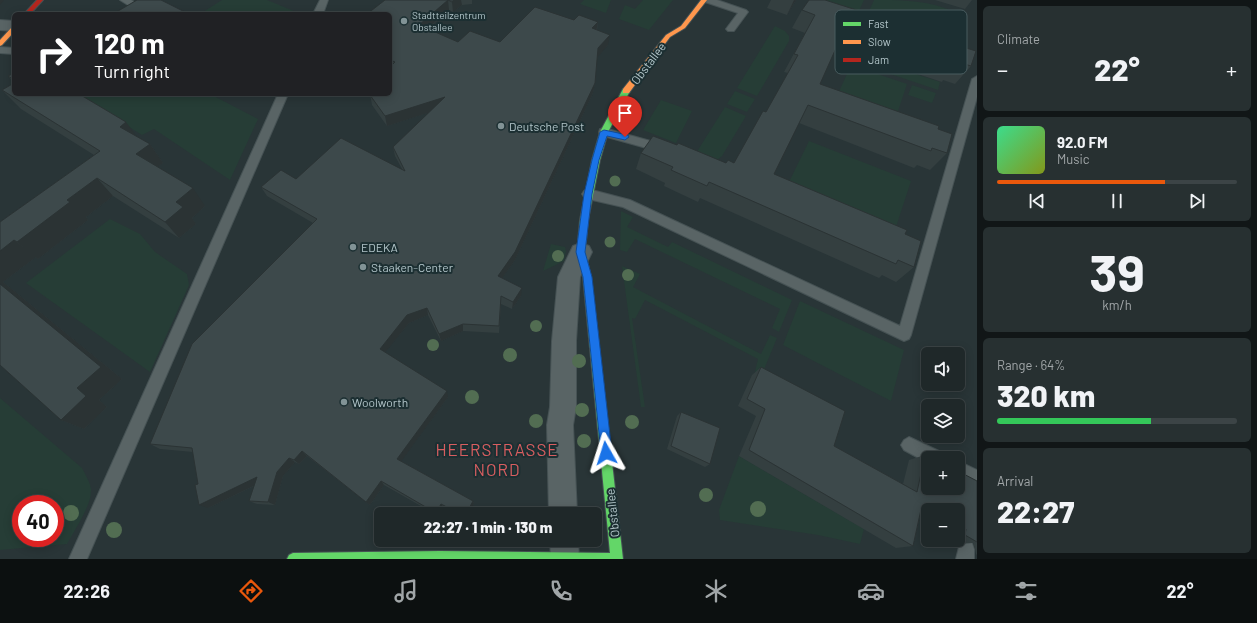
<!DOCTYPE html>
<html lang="en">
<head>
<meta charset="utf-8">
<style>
	:root { --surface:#1f2829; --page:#273031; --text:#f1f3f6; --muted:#a1a6a8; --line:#3c4446; --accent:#ea580c }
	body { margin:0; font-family:Barlow,sans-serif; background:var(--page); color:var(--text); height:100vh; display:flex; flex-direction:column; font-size:15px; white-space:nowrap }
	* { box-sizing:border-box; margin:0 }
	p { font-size:13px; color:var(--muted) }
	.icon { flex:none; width:22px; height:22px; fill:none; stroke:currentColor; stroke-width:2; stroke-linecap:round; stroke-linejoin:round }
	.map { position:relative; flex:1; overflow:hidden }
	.sheet { display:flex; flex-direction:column; gap:6px; padding:6px; background:#111617; width:280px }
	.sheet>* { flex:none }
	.hud { position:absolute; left:12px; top:12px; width:380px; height:84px; border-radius:6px; box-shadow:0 2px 10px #0003,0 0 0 1px var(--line); background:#202124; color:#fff; overflow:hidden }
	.tools { position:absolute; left:921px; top:347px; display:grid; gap:8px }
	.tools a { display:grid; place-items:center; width:44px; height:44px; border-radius:6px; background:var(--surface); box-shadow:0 2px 10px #0003,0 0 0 1px var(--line); font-size:20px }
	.speed { position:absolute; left:12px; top:495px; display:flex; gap:8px; font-size:20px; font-weight:700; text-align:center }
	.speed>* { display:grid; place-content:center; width:52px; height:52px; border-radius:50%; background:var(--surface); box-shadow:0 2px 10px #0003,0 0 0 1px var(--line); line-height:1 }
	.speed .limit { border:6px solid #d22; background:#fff; color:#111 }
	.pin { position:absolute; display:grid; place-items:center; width:34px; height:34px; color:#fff; margin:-41px -17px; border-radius:50% 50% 50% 0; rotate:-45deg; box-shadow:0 0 4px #0007 }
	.pin .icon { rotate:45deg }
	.me { position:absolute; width:44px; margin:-22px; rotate:354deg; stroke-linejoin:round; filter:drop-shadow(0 0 3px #0008) }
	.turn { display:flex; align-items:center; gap:14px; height:84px; padding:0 16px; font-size:18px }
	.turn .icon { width:52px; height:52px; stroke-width:2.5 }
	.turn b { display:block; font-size:28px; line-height:34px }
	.big { font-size:30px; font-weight:800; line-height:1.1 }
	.sheet .card { flex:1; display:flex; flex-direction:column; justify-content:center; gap:6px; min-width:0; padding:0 14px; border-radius:6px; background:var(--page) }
	.sheet .dial { align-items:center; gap:0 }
	.dial b { font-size:52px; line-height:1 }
	.song { display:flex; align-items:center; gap:12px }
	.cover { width:48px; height:48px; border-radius:6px; background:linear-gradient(135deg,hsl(150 70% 55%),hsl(70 70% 35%)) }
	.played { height:4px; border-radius:2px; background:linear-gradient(90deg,var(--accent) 70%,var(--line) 70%) }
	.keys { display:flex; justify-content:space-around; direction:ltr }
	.heat { display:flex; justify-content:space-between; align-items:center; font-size:22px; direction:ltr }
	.charge { height:6px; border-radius:3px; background:linear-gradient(90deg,#34c759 64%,var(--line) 0) }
	.trip { position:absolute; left:374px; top:507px; width:228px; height:40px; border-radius:6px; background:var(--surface); box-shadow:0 2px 10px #0003,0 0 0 1px var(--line); font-weight:800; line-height:40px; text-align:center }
	.menu { display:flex; height:64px; justify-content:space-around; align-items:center; background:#0c1010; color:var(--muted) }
	.menu .icon { width:28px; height:28px }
	.menu .current { color:var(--accent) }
	.menu b { font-size:18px; color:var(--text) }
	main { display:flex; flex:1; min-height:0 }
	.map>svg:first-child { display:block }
	.green { fill:#263d36; fill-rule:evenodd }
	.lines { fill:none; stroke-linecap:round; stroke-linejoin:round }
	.lane-casing { stroke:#465254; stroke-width:2 }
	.street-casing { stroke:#465254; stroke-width:2 }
	.fast-casing { stroke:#465254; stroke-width:2 }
	.slow-casing { stroke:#465254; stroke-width:2 }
	.jam-casing { stroke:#465254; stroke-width:2 }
	.lane { fill:#596465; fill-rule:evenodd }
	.street { fill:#596465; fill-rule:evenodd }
	.fast { fill:#63d668; fill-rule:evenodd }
	.slow { fill:#ff974d; fill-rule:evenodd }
	.jam { fill:#b3261e; fill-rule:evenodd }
	.tree { fill:#526d52 }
	.wall { fill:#343f40 }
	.shaded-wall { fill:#2b3334 }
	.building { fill:#3d494b; stroke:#2b3334 }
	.route { fill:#1a73e8; stroke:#114b97 }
	.poi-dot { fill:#829396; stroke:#1c2f32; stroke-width:1.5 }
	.labels { text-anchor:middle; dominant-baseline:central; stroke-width:4; stroke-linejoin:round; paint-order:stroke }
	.far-poi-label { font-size:10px; fill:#b2c5c9; stroke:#1c2f32; text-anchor:start }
	.street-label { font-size:12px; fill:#b2c5c9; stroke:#1c2f32 }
	.poi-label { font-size:12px; fill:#b2c5c9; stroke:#1c2f32; text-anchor:start }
	.near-quarter-label { font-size:17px; letter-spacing:1px; fill:#d85e60; stroke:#1c2f32 }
	.key { fill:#1c2f32; stroke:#495c5f; stroke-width:1 }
	.key-label { font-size:11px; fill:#b2c5c9 }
</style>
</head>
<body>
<main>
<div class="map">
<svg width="977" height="559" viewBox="0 0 977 559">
	<rect width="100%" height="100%" fill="#293537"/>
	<path class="green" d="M222,0H267L301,14H200Z
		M584,0H611L606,13L580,4Z
		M643,0H673L649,30L619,19L625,5L635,9Z
		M813,0H864L852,26Z
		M874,0C903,0 939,0 961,17L951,51L861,29Z
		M775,26L785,31L789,36V41L757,96L737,88Z
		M849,52L940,82L938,90L846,59Z
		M851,65L907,84L896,117L837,96Z
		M912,85L936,93L932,103L908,95Z
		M735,91L755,99L747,112L727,104Z
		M79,94H210L258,119L230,180L154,129L142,135L78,95Z
		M661,100L692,111L676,143L643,130Z
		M725,107L746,116L722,156L716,161L693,158Z
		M809,141L911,181L896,227L789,182Z
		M621,211L633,217L627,227L668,247L672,242L792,300L779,332L772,328L780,309L635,239L627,252L620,250Z
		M110,219L140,234L155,252L187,274L189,285L150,372L26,283Z
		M551,244L565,247L566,251L564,261L543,271Z
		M622,266L640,274L633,287L761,354L770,335L777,338L760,379L754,376L758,359L645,300L635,319L632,318L645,407H641Z
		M800,301L904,350L891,401L783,345Z
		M0,398L82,468C85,474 90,482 91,489C92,505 75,529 67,544L0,550ZM21,504H55V538H21Z
		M739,456L864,529L860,544L818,535L720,520L719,510Z"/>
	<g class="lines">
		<g class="lane-casing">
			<path id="lane" d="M120,0H131L148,10L143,14H131L136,10Z
				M320,0H328L323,14H313Z
				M704,0H717L746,10L748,12L734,31H728L726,29L738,13L705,2Z
				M0,47L14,48V54L0,53Z
				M977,76V97L911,335L909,339L904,341L623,207L588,199L584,197L582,194L584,191L588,189L630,200L900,326L972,79Z
				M278,94H288L87,559H69Z
				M604,128L654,142L656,145L654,148L650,149L600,135L599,132L600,129Z
				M909,437L941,452L943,458H928V463L904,450L901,445L904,440Z
				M958,461L977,470V487L958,478Z
				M966,541L972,543L974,549V559H956L960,543Z"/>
		</g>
		<g class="street-casing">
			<path id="street" d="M0,20L14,21V31L0,30Z
				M581,243L589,246L592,252L580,277L576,341V407L573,425L577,514H549L547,425L550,407L552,341L558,277L573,246Z
				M550,540H578L579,559H551Z"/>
		</g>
		<g class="fast-casing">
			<path id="fast" d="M623,89H629L630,91L608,132L600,160L588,220L585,252L591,277L623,559H287L289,555L293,553L440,551L610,553L583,277L577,252L580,220L592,160L600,132Z"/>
		</g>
		<g class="slow-casing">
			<path id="slow" d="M701,0H707L685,28L670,37L629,93H623V89L666,35L681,26Z
				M14,26V32L2,45L0,46V40L12,27Z"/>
		</g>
		<g class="jam-casing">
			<path id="jam" d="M37,0H43L30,14H24Z"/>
		</g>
		<use href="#lane" class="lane"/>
		<use href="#street" class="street"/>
		<use href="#fast" class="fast"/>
		<use href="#slow" class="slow"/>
		<use href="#jam" class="jam"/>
	</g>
	<g class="tree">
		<circle cx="615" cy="181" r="5.5"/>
		<circle cx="610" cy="242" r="5.5"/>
		<circle cx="558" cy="256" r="6"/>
		<circle cx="628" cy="275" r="6"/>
		<circle cx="536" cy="326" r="6"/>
		<circle cx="433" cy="345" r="6"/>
		<circle cx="510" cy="355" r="7"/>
		<circle cx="579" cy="361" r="7"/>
		<circle cx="472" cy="397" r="7"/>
		<circle cx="582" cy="410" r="7"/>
		<circle cx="536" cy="421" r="7"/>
		<circle cx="632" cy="422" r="7"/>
		<circle cx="584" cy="441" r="7"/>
		<circle cx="706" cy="495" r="7"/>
		<circle cx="758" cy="509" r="8"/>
		<circle cx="71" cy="513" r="8"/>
		<circle cx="114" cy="530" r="8"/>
	</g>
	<path class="wall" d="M385,0H472V4L462,5L453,12L449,10L428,29L458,42H500L574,20L598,22L597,30L608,45L597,57L595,83L593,93L515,260L502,278L521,296L512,309L501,304L499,333L463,331L441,341L428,315L409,323L385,352L448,397L401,461L473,501L474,504L468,514H456L443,507L439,514H435L384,485L370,505L307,456L299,464L295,462L283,476L275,505L257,504L249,501L254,486L208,508L198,484L193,452L160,449L150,444L313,223L267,196L261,187L296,179L402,169L395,156L393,147L430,112L387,126L372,105L370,94H390V14Z
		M771,0H796L787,15L767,8Z
		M935,0H972L965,9Z
		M802,10L963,47L971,66L955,84L943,80L942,82L836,47L820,84L938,129L947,153L930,170L917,165L914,168L799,123L774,174L905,234L914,267L896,282L882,275L879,278L700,198L698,202L664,186L665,183L636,169L641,153L677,145L726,163H734L766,112L788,73L784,72L805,33L792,28Z
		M14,73V83L8,76Z
		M2,90L137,137L150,144L163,163L157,167L205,206L192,218L196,224L179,238L113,196L86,217L88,220L38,259L36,257L3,282L122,379L99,400L107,407L84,429L61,420L0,365V222L94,155L21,109Z
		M761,367L834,446L903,484L909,460L925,455L977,481V555L976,554L975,549L973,543L958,544L950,540H958V510H928V521L920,516L913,546L896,548L739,456L756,416L738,406L752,375Z
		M681,412L710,464L705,467L667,449L677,416Z"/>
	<path class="shaded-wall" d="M0,0H4L0,5Z
		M448,0L449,10L420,35L419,25Z
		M454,0H461L462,5L453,12L452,2Z
		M794,0H796L787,15Z
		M598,22L596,32L592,28Z
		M610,35L608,45L596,59L598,48Z
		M595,83L593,93L515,260L498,284V276Z
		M445,97L446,107L387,126L385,116Z
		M126,122L140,141L120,127Z
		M150,144L163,163L150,172L136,154Z
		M97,178L113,196L86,217L88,220L38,259L17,242L67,200Z
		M193,188L205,206L192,218L196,224L179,238L165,222L176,202Z
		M14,240L36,257L3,282L122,379L99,400L107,407L84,429L61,420L77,388L0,284V251Z
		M522,288L521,296L512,309L513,302Z
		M427,308L428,315L409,323L383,355L380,349L407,315Z
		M463,324V331L441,341L439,334Z
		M447,391L448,397L400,463L397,459Z
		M302,451L307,456L299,464L294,460Z
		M289,458L295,462L283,476L275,505L268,502L277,472Z
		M257,477L264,481L208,508L199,505Z
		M381,481L384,485L370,505L366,502Z
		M473,501L474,504L468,514H466Z
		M441,504L443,507L439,514H437L436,513Z"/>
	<path class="building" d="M137,0H161L189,14H113Z
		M385,0H454L452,2L448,0L419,25L458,42L470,31L500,42L535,7L574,20L579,15L598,22L592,28L610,35L598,48L595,83L515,252L498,276L522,288L513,302L501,296L499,326L463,324L439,334L427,308L407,315L380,349L447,391L397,459L473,501L466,514H460L441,504L436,513L381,481L366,502L302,451L294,460L289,458L277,472L268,502L249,501L257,477L199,505L195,485L198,484L192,448L150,444L192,344L317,219L261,187L281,170L296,179L341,138L405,171L393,147L445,97L385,116L370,95L372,94H390V67L395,62L390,60V14H367Z
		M809,0H825L964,44L963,47L976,51L971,66L958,62L957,64L845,28L820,84L939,126L938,129L952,134L947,153L932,148L931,151L808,105L774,174L907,230L905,234L921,241L914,267L898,260L896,264L709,182L707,186L671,170L673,167L641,153L653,136L677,145L678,143L726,163L728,160L734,163L763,111L766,112L798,55L794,54L815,15L802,10Z
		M14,73V80L8,76Z
		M14,83V94H79L126,122L120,127L150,144L136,154L193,188L176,202L183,207L165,222L97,178L67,200L70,202L17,242L14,240L0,251V222L100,151L2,90Z
		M0,284L101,367L77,388L86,396L61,420L0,365Z
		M761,367L845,411L834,446L917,492L925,455L932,458H928V488H958V471L977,481V542L965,535L966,529L958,524V510H932L922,505L913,546L749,450L765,409L747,399Z
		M681,412L720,428L710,464L671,446Z"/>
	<path class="route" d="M604,130L628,135L629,137L625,140L607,136L599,160L592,194L585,252L592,277L612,453L610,457L606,458L602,457L601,453L583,277L576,252L584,194L592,160L600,132Z"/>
	<g class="poi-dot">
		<circle cx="404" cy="21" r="4"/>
		<circle cx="501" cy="126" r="4"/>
		<circle cx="353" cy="247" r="4"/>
		<circle cx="363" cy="267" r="4"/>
		<circle cx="344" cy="402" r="4"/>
	</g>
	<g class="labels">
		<g class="far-poi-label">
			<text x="412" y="15">Stadtteilzentrum<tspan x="412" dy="12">Obstallee</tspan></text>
		</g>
		<g class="street-label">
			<text transform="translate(648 63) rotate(-53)">Obstallee</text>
			<text transform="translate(612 513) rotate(-96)">Obstallee</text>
		</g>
		<g class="poi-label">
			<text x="509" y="126">Deutsche Post</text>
			<text x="361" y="247">EDEKA</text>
			<text x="371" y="267">Staaken-Center</text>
			<text x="352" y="402">Woolworth</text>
		</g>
		<g class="near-quarter-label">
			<text x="497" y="449">HEERSTRASSE<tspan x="497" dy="20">NORD</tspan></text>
		</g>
	</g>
	<rect x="835" y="10" width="132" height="64" rx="6" class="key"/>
	<rect x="843" y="22" width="18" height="4" fill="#63d668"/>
	<rect x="843" y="40" width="18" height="4" fill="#ff974d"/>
	<rect x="843" y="58" width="18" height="4" fill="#b3261e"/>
	<g class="key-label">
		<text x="868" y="28">Fast</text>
		<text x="868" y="46">Slow</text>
		<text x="868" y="64">Jam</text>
	</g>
</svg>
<div class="tools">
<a><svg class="icon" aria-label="sound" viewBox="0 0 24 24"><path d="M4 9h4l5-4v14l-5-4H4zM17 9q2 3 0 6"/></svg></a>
<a><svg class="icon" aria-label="layers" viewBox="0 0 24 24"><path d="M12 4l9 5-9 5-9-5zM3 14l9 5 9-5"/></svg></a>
<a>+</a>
<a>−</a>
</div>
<div class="speed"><div class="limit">40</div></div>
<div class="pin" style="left:625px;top:137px;background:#d93025"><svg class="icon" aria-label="arrive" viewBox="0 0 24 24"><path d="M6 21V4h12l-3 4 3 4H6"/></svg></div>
<svg class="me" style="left:606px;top:453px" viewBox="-20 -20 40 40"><path d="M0-17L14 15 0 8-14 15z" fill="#1a73e8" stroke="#fff" stroke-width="4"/></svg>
<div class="trip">22:27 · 1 min · 130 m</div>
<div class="hud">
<div class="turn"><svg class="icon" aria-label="right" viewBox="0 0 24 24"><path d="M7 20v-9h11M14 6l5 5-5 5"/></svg><div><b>120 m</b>Turn right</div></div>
</div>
</div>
<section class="sheet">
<div class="card"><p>Climate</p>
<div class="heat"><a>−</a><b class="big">22°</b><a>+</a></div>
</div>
<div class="card">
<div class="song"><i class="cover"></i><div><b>92.0 FM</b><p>Music</p></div></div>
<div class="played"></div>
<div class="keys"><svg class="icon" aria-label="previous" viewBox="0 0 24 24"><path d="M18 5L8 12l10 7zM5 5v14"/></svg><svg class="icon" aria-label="pause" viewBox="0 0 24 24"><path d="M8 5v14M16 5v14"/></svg><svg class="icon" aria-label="next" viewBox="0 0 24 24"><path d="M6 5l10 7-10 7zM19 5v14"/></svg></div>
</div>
<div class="card dial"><b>39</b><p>km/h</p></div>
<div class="card"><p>Range · 64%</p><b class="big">320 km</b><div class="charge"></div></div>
<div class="card"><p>Arrival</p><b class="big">22:27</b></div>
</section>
</main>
<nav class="menu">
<b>22:26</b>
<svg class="icon current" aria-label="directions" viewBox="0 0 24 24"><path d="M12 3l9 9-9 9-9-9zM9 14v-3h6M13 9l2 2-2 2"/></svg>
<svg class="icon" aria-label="music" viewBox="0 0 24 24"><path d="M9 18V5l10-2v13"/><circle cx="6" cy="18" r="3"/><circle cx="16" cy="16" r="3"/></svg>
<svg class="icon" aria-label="phone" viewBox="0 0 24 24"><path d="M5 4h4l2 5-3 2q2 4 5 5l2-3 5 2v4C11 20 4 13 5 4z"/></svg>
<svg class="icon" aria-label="climate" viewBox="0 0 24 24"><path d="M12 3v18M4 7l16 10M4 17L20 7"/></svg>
<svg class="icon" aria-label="car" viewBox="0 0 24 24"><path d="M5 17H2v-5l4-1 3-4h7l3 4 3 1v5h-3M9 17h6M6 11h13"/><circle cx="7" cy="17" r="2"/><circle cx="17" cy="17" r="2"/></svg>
<svg class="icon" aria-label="filters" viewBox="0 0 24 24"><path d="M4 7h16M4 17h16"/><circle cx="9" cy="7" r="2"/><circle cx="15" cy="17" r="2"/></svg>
<b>22°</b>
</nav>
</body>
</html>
